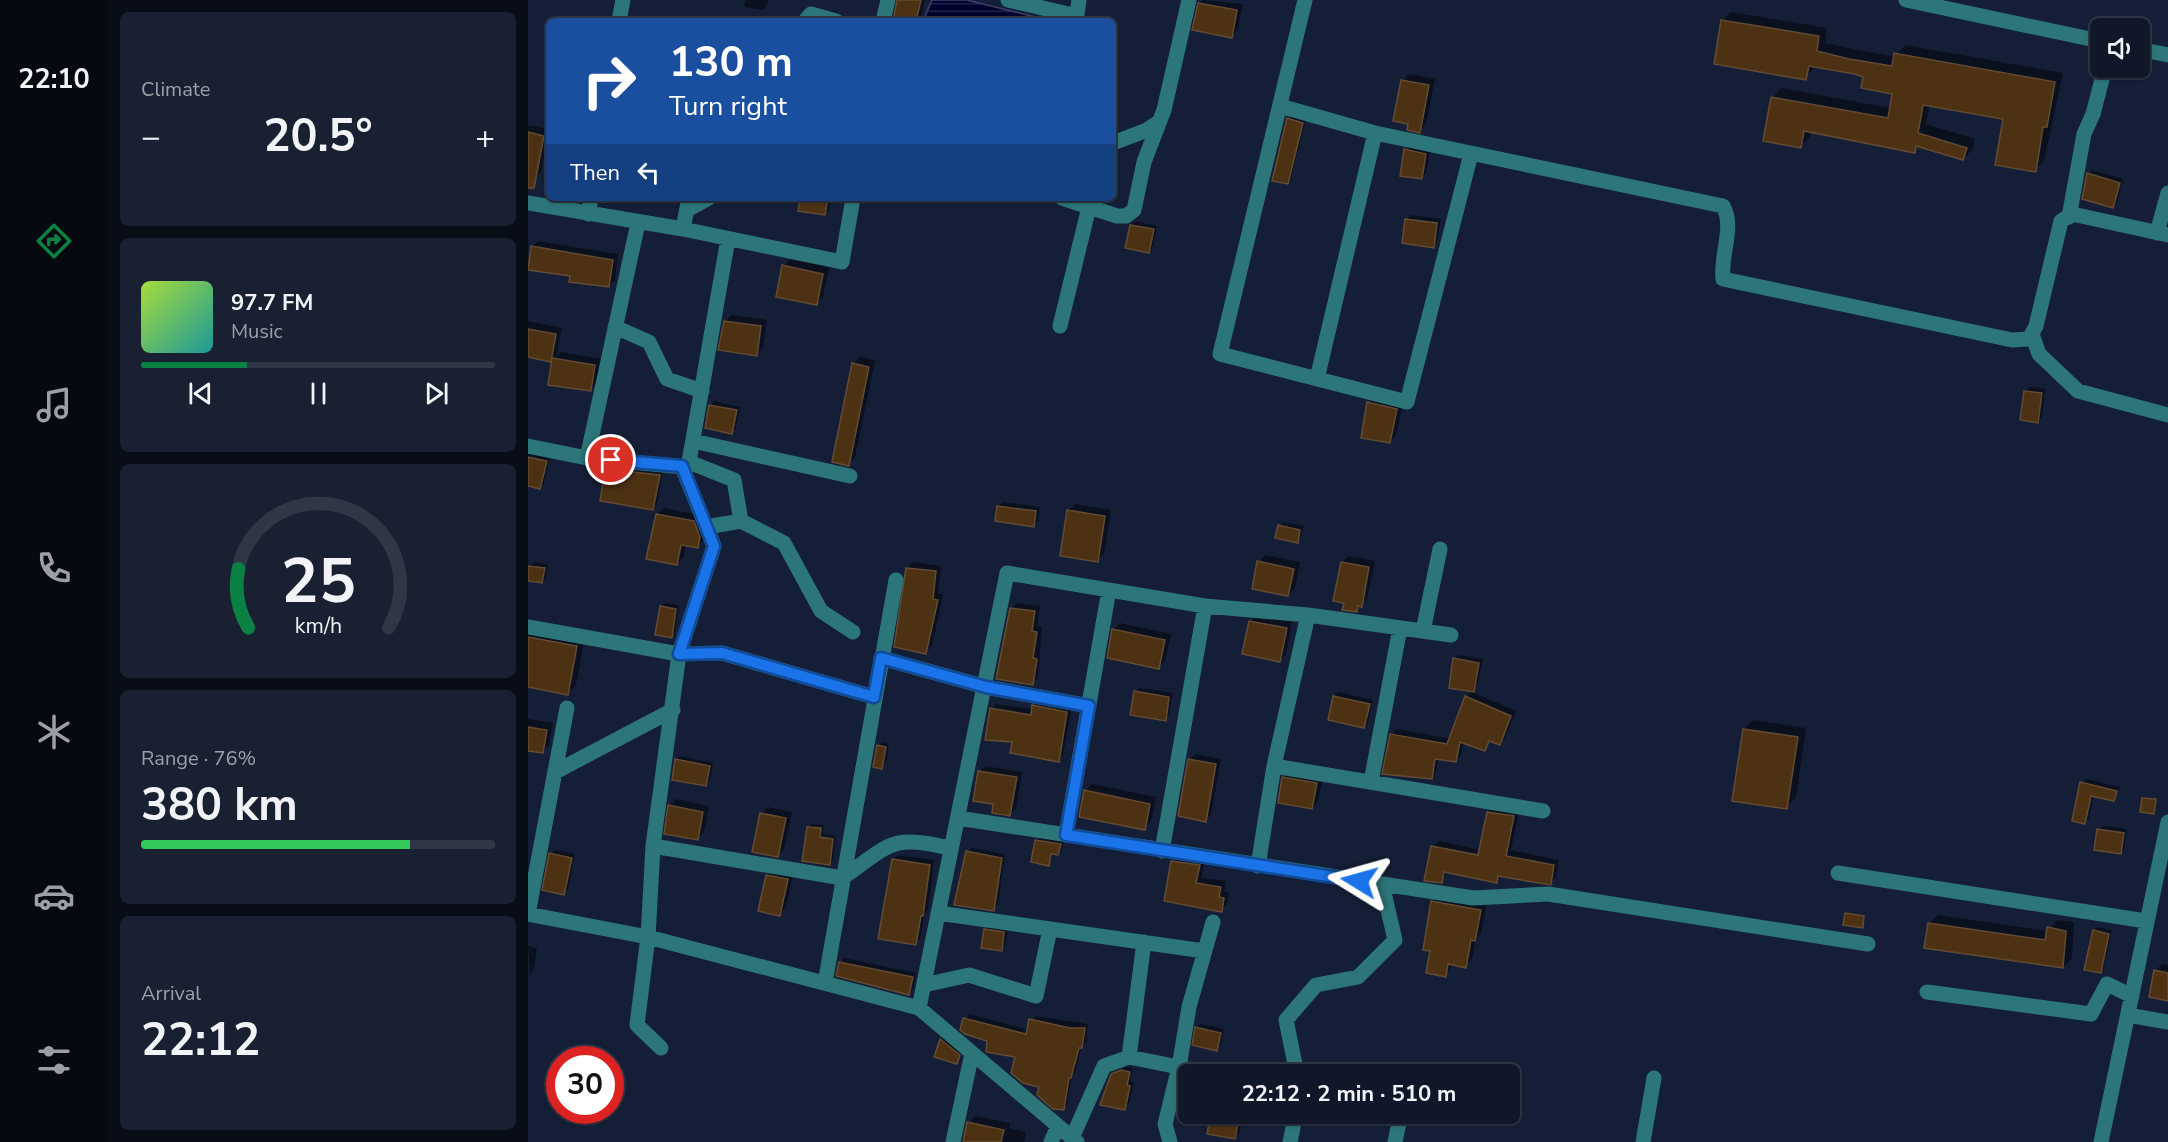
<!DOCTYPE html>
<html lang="en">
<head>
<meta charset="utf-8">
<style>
	:root { --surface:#0f1729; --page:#182031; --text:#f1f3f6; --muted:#9b9fa8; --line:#2f3646; --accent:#0b8043 }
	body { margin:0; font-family:"Nunito Sans",sans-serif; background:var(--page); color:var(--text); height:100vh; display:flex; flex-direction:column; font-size:22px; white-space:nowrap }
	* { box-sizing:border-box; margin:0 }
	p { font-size:20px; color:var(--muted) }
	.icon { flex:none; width:33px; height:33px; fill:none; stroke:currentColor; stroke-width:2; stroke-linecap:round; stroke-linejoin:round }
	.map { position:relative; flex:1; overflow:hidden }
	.details { display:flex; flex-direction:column; gap:12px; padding:12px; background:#080d17; width:420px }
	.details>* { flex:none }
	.guide { position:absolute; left:18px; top:18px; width:570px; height:183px; border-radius:9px; box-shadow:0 2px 4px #0004,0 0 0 2px var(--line); background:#1a4fa0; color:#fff; overflow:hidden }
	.fabs { position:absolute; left:1562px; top:18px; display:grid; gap:12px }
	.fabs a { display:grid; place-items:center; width:60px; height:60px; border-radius:9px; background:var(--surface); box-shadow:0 2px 4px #0004,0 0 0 2px var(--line); font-size:30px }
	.speed { position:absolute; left:18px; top:1046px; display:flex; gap:12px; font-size:30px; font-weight:700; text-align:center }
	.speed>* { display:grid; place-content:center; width:78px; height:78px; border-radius:50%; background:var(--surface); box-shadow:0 2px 4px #0004,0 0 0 2px var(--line); line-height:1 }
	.speed .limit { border:9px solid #d22; background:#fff; color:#111 }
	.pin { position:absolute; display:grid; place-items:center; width:51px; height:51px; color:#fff; margin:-26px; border:3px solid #fff; border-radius:50%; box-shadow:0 2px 6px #0007 }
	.me { position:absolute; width:66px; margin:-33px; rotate:278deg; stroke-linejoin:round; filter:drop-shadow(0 0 4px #0008) }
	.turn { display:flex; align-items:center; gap:21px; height:126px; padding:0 24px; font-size:27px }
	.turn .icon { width:78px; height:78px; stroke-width:2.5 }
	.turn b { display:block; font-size:42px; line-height:51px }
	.then { display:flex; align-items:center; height:57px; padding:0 24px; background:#0003; gap:12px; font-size:22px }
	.big { font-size:45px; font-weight:700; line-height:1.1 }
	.details .widget { flex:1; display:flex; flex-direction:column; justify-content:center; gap:9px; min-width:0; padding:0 21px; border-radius:9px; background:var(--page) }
	.details .dial { align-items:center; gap:0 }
	.dial svg { height:156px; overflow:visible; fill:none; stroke:var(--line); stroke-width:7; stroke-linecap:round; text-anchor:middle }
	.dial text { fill:var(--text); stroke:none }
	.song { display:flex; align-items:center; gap:18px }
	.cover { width:72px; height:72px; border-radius:9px; background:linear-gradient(135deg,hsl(80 70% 55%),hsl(180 70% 35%)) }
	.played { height:6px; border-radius:3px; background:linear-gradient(90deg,var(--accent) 30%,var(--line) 30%) }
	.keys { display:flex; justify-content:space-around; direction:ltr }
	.heat { display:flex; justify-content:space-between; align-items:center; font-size:33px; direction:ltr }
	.charge { height:9px; border-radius:4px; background:linear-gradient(90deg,#34c759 76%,var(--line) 0) }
	.trip { position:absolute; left:650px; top:1064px; width:342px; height:60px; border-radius:9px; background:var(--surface); box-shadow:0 2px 4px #0004,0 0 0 2px var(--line); font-weight:700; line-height:60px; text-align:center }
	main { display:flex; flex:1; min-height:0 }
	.dock { display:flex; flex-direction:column; width:108px; justify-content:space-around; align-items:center; background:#060910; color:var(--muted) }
	.dock .icon { width:42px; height:42px }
	.dock .on { color:var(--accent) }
	.dock b { font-size:27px; color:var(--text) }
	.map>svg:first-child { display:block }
	.water { fill:url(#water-rules); stroke:#3e4065; stroke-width:1.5 }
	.shadow { fill:#0007 }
	.building { fill:#4d3113; stroke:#634b33; stroke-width:1.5 }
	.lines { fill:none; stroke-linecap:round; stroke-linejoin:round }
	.minor { stroke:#2c7679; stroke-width:15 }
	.route-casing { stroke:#114b97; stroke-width:15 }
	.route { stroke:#1a73e8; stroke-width:10 }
</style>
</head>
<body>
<main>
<nav class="dock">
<b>22:10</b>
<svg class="icon on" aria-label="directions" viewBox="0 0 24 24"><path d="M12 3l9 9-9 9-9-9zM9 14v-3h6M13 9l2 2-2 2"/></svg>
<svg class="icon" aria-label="music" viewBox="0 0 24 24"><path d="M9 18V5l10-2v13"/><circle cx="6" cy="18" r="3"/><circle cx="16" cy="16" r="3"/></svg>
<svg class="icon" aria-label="phone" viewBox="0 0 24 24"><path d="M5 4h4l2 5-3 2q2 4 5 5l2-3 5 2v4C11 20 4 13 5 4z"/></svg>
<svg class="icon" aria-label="climate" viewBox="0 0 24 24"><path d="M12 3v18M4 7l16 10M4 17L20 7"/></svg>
<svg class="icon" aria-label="car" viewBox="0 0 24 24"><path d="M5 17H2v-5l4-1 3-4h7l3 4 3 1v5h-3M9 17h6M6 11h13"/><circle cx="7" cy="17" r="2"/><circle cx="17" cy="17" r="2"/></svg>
<svg class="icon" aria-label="filters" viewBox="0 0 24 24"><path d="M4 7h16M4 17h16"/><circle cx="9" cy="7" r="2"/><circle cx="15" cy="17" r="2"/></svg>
</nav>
<section class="details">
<div class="widget"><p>Climate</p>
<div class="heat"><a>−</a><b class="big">20.5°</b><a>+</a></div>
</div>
<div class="widget">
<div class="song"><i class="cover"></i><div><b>97.7 FM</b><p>Music</p></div></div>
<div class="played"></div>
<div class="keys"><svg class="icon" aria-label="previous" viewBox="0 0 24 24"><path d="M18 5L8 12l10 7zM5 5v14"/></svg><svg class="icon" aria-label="pause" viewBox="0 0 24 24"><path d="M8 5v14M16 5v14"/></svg><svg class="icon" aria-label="next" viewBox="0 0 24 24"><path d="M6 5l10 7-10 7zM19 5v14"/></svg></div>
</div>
<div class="widget dial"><svg viewBox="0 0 100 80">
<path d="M14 69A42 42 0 1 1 86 69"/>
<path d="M14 69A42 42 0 0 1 9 39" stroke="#0b8043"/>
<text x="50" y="56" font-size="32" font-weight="700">25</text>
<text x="50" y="72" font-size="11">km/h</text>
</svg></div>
<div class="widget"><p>Range · 76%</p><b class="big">380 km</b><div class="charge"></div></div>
<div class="widget"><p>Arrival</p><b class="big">22:12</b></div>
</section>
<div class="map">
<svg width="1640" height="1142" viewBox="0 0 1640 1142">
	<defs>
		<pattern id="water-rules" width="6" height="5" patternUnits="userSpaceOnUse" patternTransform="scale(1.5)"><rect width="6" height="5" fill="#00002e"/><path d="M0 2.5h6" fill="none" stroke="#24244c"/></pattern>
	</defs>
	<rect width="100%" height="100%" fill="#141f37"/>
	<path class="water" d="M404,0H439L523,21H395Z"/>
	<path class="shadow" d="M217,0H241L236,10L216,7Z
		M370,0H397L393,18L390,21H368Z
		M675,0L715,4L710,29L703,36L672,3Z
		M1203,12L1299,28L1297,43L1330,50L1367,57L1377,45L1535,73L1516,161L1507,170L1476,118L1402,105L1398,124L1447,139L1444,150L1435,159L1392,145L1386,151L1283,131L1282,137L1273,146L1245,97L1253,88L1363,108L1366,92L1336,76L1287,66L1278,78L1195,20Z
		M881,74L907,79L898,124L892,131L874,81Z
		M764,115L778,119L763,179L759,183L760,119Z
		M0,125L21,129L13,172L7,178L0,177Z
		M882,146L902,150L898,173L894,178L878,150Z
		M1564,170L1595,179L1589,202L1584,206L1560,174Z
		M274,198H302L301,210L297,214Z
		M883,215L913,219L909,242L905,246L879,219Z
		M607,221L629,226L625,247L621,251L603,225Z
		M10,241L90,254L87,280L81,286L43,275L4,247Z
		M262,259L301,267L295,297L288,304L256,266Z
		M204,315L239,320L235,347L228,354L197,321Z
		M0,321L34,328L28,357L33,352L73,359L69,383L62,390L22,383L26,356L22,360L0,355Z
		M332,357L347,360L327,457L320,464L325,364Z
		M1502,387L1517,389L1514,417L1509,421L1497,391Z
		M848,396L875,403L868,435L862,442L841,403Z
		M186,401L212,407L208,428L204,432L182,406Z
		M3,453L22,457L16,483L12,487L0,485V455Z
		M82,466L135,471L129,504L125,509L78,470Z
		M475,502L512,507L510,521L506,525L470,506Z
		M547,504L583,510L576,554L569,560L540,511Z
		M136,508L172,515L176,540L169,547L158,545L156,557L149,564L129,514Z
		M755,522L776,526L773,537L769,541L751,526Z
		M737,555L772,562L767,588L760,595L730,562Z
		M820,556L847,561L839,599L828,610L818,602L814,562Z
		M6,562L20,564L18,578L14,582L0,579L2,566Z
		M385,562L413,566L410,594H415L404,646L398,652L379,568Z
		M137,603L151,605L147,632L143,636L133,607Z
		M489,603L512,606L509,626L514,627L510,678L504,683L483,609Z
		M729,615L764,622L758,654L751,661L722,622Z
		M592,623L643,634L637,661L631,668L586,629Z
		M0,626L57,637L48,685L39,694L0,686Z
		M931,655L955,659L949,686L944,692L988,711L977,738L972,744L963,741L957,749L936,741L933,755L928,761L911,758L908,772L903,777L863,735L869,729L923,739L938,697L945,690L927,659Z
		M612,688L645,693L641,715L637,719L607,692Z
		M810,692L845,700L840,723L836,727L806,697Z
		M511,701L544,707L535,755L530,761L486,740L463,709L468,704L505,709Z
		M0,719L25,723L21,745L15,751L0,749Z
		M1225,720L1278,728L1268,798L1258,807L1216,729Z
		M354,742L361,743L358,763L353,767L350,746Z
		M667,754L693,759L683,815L678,820L661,760Z
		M152,756L185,763L182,780L178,784L148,760Z
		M457,766L494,772L488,809L481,815L467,803L451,772Z
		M762,771L795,777L790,801L783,808L755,778Z
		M1558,779L1592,787L1586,800L1566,795L1561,818L1557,822L1554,783Z
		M564,784L628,797L623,822L616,828L557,791Z
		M1617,797L1629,798L1625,812L1615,798Z
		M148,799L181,806L176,832L169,839L142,806Z
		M966,806L991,811L983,850L1031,860L1028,877L1022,883L974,875L968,882L920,871L913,882L905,847L911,841L953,850L960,812Z
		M240,807L264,812L256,849L249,856L233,814Z
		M284,824L296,825L295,834L308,836L305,860L301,863L280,827Z
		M1575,826L1599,829L1596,849L1592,853L1570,830Z
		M513,836L536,840L534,849L530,854L526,853L520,864L509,841Z
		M444,848L477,854L470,905L465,910L428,904L432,879L435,875L440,852Z
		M27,850L47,854L40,889L35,893L23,854Z
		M370,855L406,860L400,910L397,913L392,939L387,944L365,860Z
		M651,856L677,860L673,878L698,881L696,892H701L699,904L693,910L645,862Z
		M246,869L266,872L258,907L252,914L239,876Z
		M911,895L959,903L953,933L948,938L944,959L937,966L925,964L917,975L903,949L904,902Z
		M1320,913L1337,915L1336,925L1334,927L1318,914Z
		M1410,915L1520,931L1529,920L1546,922L1544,958L1535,967L1401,924Z
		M461,926L480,929L477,945L473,949L457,930Z
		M1570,927L1584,930L1576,967L1572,971L1566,931Z
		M0,946L9,948L6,970L2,974Z
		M316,958L388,973L385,989L380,994L312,963Z
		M1634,964L1640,965V1000L1627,971Z
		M441,1014L500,1030L507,1016L560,1024L558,1042L554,1046L547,1073L544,1076L539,1105L535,1109L512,1086L489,1056L461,1040L433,1029Z
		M673,1024L696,1029L693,1045L688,1049L669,1028Z
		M417,1036L435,1051L429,1063L408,1056Z
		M598,1067L605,1068L602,1081L606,1082L601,1104L596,1108L585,1075Z
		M685,1113H716L712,1131L707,1137Z
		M727,1113H750L747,1116Z
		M447,1116L482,1123L481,1128L498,1132L496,1142H437L441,1123Z"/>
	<path class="building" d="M369,0H393L388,21H365Z
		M670,3L709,10L704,38L664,30Z
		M1193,20L1291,36L1289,51L1321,59L1364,66L1366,53L1527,82L1519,127H1515L1508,172L1467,165L1475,119L1395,105L1390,133L1439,148L1435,160L1388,146L1387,153L1276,131L1273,148L1235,141L1243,97L1360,118L1364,94L1333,88L1335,77L1327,74L1281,66L1278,80L1186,64Z
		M873,80L901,85L892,133L879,130L880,124L865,121Z
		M759,118L775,123L760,184L744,181Z
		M0,132L16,136L6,188H0Z
		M876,149L898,154L894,179L872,176Z
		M1559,173L1592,183L1585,208L1554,199Z
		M272,198H300L297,215L270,211Z
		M877,219L909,223L906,248L874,243Z
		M602,225L626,229L621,253L597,248Z
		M3,246L85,260L81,287L41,282L42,276L0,270Z
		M254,265L295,274L289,305L248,297Z
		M196,321L233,326L229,356L190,350Z
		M0,329L28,334L23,362L0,357Z
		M24,358L67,365L63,391L20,385Z
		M324,363L341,367L321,466L304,462Z
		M1496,391L1514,393L1510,423L1492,420Z
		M839,402L869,409L862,443L833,438Z
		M181,405L209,410L204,434L177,428Z
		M0,457L19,461L12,489L0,486Z
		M77,469L132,475L125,510L72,501Z
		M469,506L508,511L506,527L467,521Z
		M539,510L577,516L570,562L532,556Z
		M128,514L166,521L172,537L170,548L153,545L149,565L118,559Z
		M750,525L772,530L770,543L747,538Z
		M729,561L766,569L760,596L724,589Z
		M813,562L841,567L834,607L830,606L829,612L814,610L816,603L805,601Z
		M0,566L17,568L14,583L0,581Z
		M378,568L408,571L405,599L410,600L398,654L366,647Z
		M132,606L148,609L144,638L127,635Z
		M482,608L507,611L504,631L509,632L505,658L509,659L505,685L468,679Z
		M721,621L759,628L752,662L714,654Z
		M584,629L637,640L631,669L579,658Z
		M0,637L49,646L40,695L0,687Z
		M925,658L951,663L946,692L921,688Z
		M606,691L641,697L638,721L602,715Z
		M805,696L842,704L836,728L800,720Z
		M937,696L983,716L972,745L961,741L957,751L932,742L928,762L907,759L904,779L854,774L862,734L919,744Z
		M504,705L539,712L531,762L482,753L484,742L457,740L462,708L503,715Z
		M0,727L19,730L15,753L0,751Z
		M1215,729L1270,737L1259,809L1204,801Z
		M349,745L358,747L354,769L345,767Z
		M147,759L182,766L178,786L144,780Z
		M660,759L688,764L678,822L650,816Z
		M450,771L489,777L482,816L464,813L465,804L445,801Z
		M754,777L789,783L784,809L750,803Z
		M1552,782L1589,791L1586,801L1563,796L1557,824L1544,821Z
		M556,790L622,804L617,830L551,817Z
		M1614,798L1628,799L1626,814L1612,812Z
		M140,805L175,812L170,840L136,834Z
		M959,812L986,816L978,856L1026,865L1023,885L970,876L969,883L916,872L914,883L896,881L903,846L950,855Z
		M232,813L258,818L250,857L224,852Z
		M279,827L293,828L292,837L305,839L302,865L274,861Z
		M1569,829L1596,833L1593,854L1566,850Z
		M507,840L533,844L530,855L523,854L521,866L503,862Z
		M438,851L474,858L466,911L426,905Z
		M21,853L44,858L36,895L14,890Z
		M364,859L402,865L395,916H393L388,945L350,939Z
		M643,861L672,865L668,883L693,887L691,897L696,898L694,912L636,901Z
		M238,875L260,879L252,916L230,911Z
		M903,901L953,910L947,941L943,940L938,968L920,964L918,977L898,973L902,951L895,950Z
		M1317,913L1336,916L1335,928L1315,925Z
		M1400,923L1517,940L1519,927L1538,931L1535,968L1396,948Z
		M456,929L476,932L474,951L453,948Z
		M1565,930L1581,934L1573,973L1556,970Z
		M311,962L385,977L381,995L308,976Z
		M1626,970L1640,973V1001L1621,997Z
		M435,1018L498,1034L501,1019L542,1028H557L554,1048H551L543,1078H541L536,1110L525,1109L509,1095L511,1087L495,1083L483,1073L487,1057L458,1052L459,1041L437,1034L432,1030Z
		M667,1027L693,1033L689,1051L664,1045Z
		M412,1039L432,1055L429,1064L406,1057Z
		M593,1070L602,1072L599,1085L602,1086L597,1110L572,1105L583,1074Z
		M683,1113H712L707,1139L679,1134Z
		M439,1122L476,1130L473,1142H435Z"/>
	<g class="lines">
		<path class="minor" d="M480,0L549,16
			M777,0L692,354L879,402L943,154
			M1378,0L1572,41
			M91,21L95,0
			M277,21L283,14L308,21
			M355,21L360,0
			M548,21L551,0
			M1611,49L1640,55
			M752,106L847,133L1195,206C1207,227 1192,255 1195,279L1484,340L1501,339L1508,326L1533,221L1544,214L1640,235
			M585,143L619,130L632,121
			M534,198L589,216H598L606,210L616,162L636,110L661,0
			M0,203L155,229L314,262L325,198
			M159,210L181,198
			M60,214L63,198
			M1541,217L1556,134L1565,114L1577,68
			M155,229L161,198
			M1629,233L1640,193
			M532,326L561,207
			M87,327L121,342L139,379L174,391
			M1501,339L1505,337L1511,354L1550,391L1640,415
			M789,379L847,133
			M165,441L322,476
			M0,446L59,458L156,467L161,462L200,239
			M59,458L110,223
			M161,462L206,480L213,521L256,543L293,611L325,632
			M178,527L213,521
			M0,627L151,654L194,653L346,697
			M895,631L912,549
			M353,658L458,687L561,706
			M746,766L1015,811
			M27,772L145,710
			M843,782L872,628
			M430,818L945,898L1020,894L1340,944
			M538,835L581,590
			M125,846L314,878C361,846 362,833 421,848
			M634,851L677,606
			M730,866L746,766L780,615
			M1310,873L1618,921
			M410,913L676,951
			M0,914L120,937L391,1008L549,1142
			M0,914L39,708
			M297,983L368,580
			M396,985L441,975L508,996L522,929
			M1399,992L1563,1014L1579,984L1604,996
			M391,1008L479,573L677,606L780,615L923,635
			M1600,1015L1640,1022
			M133,1048L109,1025L120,937L125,846L151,654L186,546L154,467
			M601,1057L685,1074
			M769,1074L758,1020L788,985L830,977L867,940L854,884
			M544,1138L576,1066L601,1057L616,942
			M425,1142L444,1053
			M523,1142L530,1126
			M642,1142L637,1124L651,1067L661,1007L685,922
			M762,1142L768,1113
			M867,1142L873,1113
			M1115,1142L1126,1078
			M1573,1142L1640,822"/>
	</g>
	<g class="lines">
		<g class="route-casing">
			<path id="route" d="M83,460L154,466L186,546L151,654L194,653L346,697L353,658L458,687L561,706L538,835L831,881"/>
		</g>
		<use href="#route" class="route"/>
	</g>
</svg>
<div class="fabs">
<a><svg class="icon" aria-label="sound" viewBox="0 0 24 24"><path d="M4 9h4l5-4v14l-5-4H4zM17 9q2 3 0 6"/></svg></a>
</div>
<div class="speed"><div class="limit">30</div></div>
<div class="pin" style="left:83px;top:460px;background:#d93025"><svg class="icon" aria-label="arrive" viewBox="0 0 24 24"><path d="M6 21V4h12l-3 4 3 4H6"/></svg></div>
<svg class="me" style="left:831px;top:881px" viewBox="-20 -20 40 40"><path d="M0-17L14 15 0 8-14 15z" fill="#1a73e8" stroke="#fff" stroke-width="4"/></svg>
<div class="trip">22:12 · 2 min · 510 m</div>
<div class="guide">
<div class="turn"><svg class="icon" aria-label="right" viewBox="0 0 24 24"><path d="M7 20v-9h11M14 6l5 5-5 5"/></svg><div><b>130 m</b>Turn right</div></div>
<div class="then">Then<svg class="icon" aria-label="left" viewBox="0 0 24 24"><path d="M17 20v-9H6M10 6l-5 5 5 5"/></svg></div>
</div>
</div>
</main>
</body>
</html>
